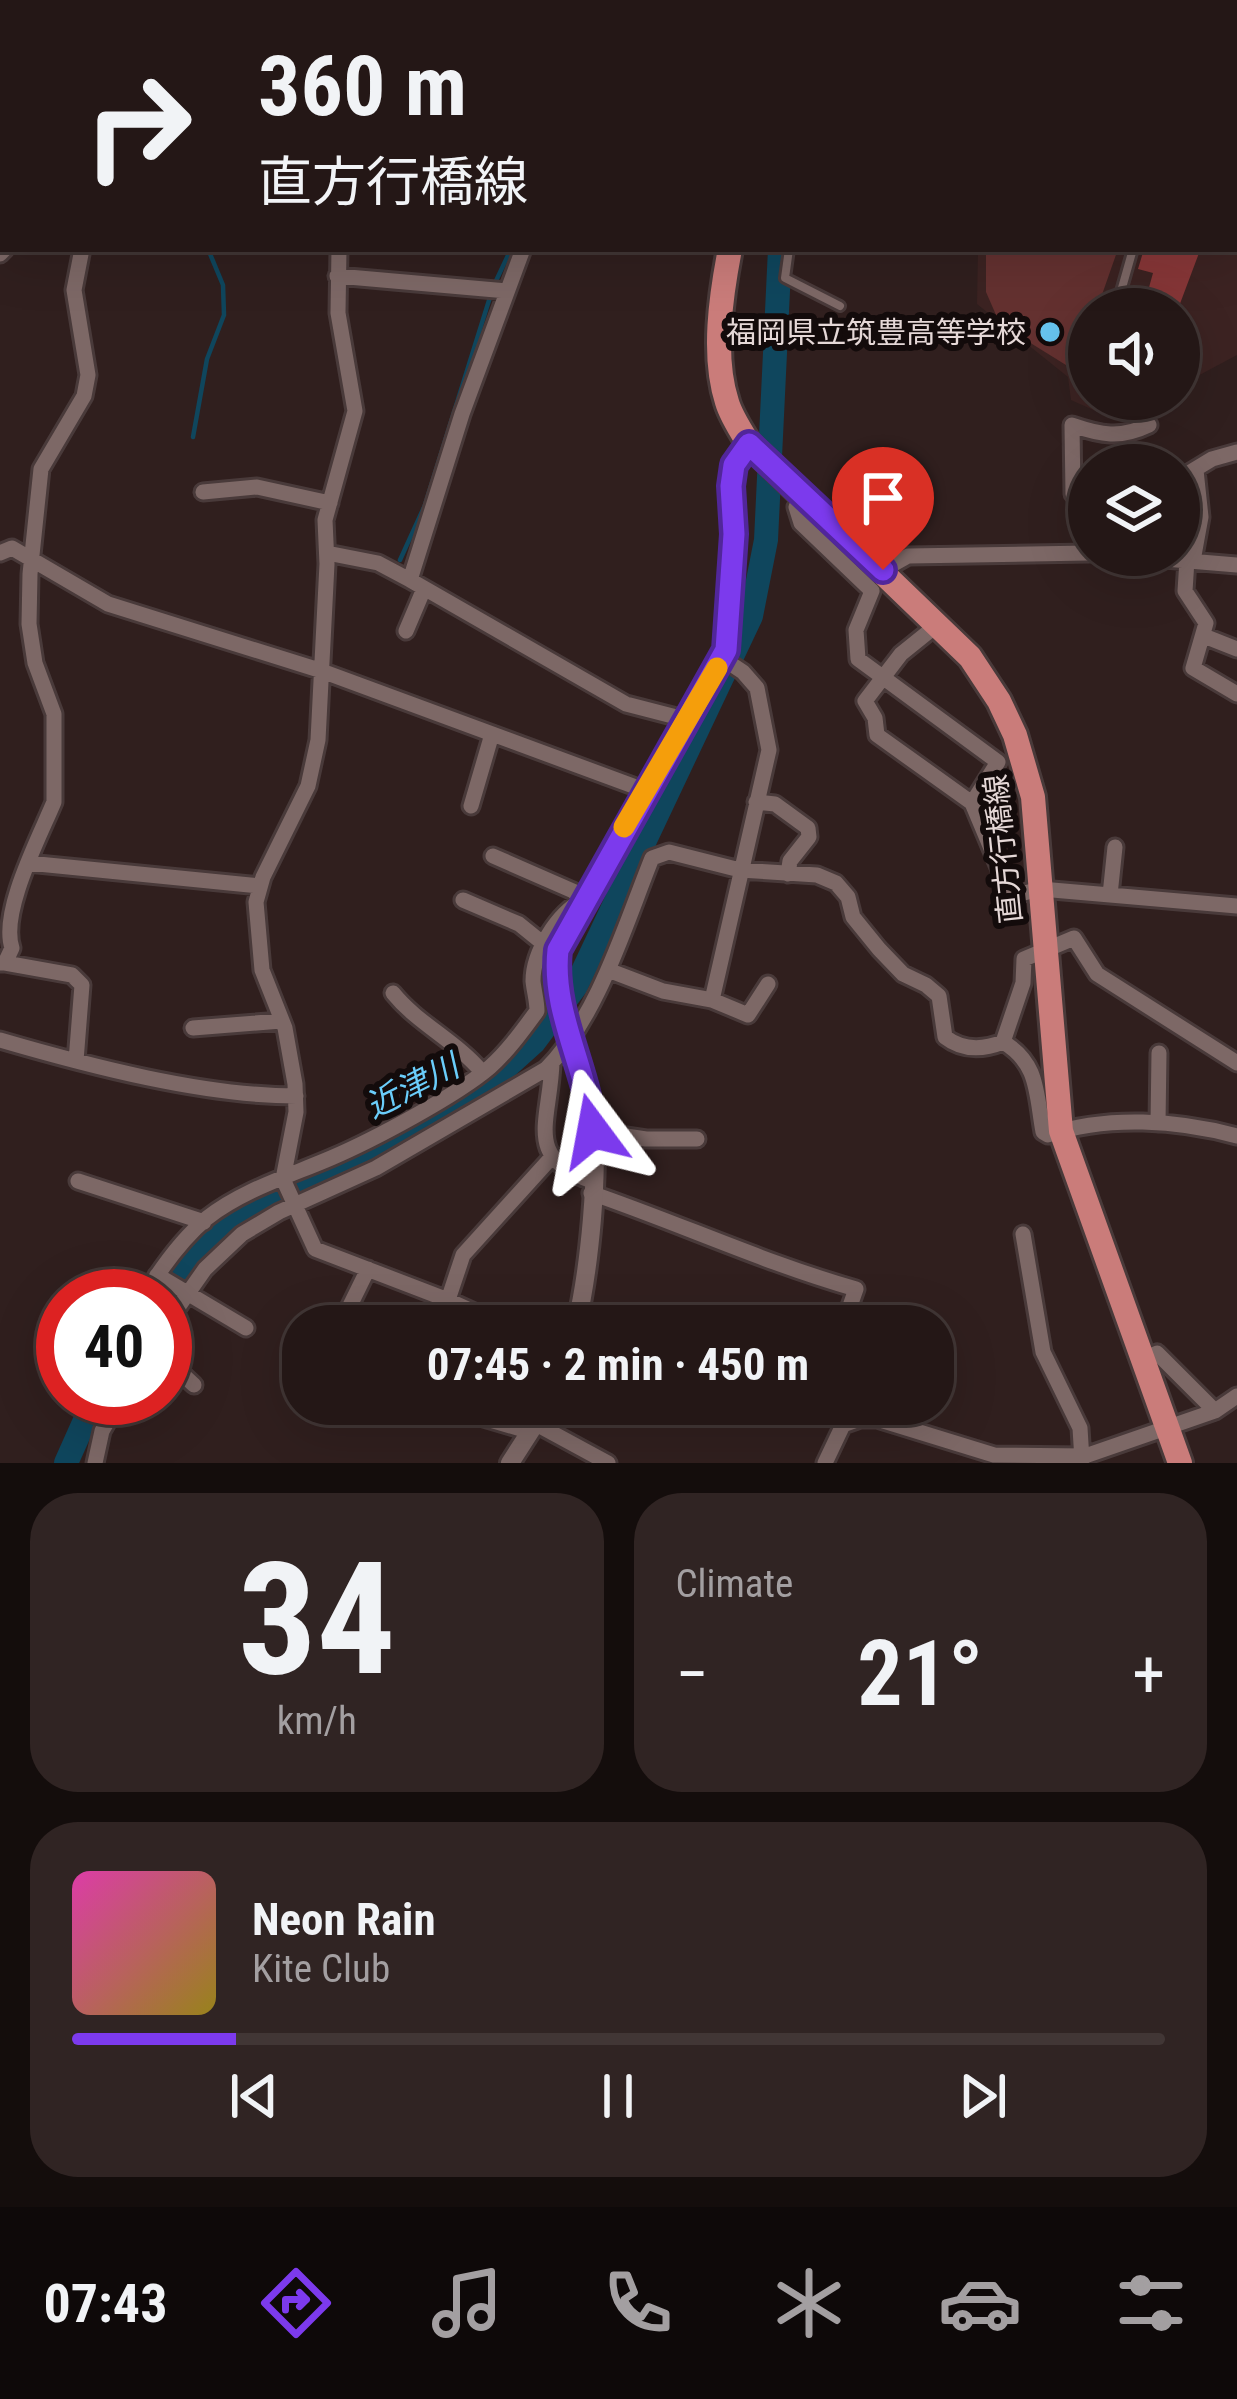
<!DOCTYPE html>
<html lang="en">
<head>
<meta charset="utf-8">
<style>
	:root { --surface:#241716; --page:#302423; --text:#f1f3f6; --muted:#a39fa1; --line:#413635; --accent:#7c3aed }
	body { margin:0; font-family:"Roboto Condensed","Noto Sans JP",sans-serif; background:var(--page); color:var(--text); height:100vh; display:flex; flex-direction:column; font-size:45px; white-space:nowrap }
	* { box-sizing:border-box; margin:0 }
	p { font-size:39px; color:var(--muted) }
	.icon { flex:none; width:66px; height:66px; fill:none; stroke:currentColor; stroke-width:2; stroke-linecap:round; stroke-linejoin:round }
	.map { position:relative; height:1463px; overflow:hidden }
	.sheet { display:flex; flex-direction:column; gap:30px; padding:30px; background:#140d0c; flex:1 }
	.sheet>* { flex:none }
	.banner { position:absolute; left:0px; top:0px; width:1239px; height:252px; box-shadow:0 12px 48px #0002,0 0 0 3px var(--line); background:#241716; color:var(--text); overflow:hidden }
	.buttons { position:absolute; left:1068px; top:288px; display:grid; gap:24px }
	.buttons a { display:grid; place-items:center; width:132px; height:132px; border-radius:50%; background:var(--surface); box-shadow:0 12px 48px #0002,0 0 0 3px var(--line); font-size:60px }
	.speed { position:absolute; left:36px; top:1269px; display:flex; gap:24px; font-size:60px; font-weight:700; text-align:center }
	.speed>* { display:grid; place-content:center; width:156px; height:156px; border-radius:50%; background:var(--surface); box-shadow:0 12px 48px #0002,0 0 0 3px var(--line); line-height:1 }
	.speed .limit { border:18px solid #d22; background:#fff; color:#111 }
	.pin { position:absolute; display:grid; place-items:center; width:102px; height:102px; color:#fff; margin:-123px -51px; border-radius:50% 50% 50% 0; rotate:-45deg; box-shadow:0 0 12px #0007 }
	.pin .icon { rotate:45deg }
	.me { position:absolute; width:132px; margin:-66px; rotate:347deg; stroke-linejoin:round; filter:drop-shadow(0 0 9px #0008) }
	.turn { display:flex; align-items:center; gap:42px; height:252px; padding:0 60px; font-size:54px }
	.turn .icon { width:156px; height:156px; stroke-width:2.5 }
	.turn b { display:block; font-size:84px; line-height:102px }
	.big { font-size:90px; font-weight:700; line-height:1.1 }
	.sheet .tile { flex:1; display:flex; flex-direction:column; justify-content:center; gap:18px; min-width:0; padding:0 42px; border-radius:48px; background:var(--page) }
	.sheet .dial { align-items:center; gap:0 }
	.dial b { font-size:156px; line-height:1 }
	.song { display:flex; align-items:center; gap:36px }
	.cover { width:144px; height:144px; border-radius:18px; background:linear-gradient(135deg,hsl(320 70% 55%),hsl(50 70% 35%)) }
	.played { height:12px; border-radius:6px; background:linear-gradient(90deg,var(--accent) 15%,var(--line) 15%) }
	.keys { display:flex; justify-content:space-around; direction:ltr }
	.heat { display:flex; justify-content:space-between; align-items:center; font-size:66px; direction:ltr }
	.sheet .tiles { flex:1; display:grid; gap:30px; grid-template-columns:1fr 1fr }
	.tile:last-child { grid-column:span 2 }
	.trip { position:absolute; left:282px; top:1305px; width:672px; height:120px; border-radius:48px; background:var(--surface); box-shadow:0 12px 48px #0002,0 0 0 3px var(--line); font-weight:700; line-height:120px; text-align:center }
	.tab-bar { display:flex; height:192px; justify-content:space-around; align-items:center; background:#0e0909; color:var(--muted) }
	.tab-bar .icon { width:84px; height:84px }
	.tab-bar .on { color:var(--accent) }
	.tab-bar b { font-size:54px; color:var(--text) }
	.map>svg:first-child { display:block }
	.built { fill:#3c2322 }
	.green { fill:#643130 }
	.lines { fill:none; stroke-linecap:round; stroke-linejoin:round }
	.stream { stroke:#0f465d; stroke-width:4.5 }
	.river { stroke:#0f465d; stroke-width:24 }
	.building { fill:#883738 }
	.service-casing { stroke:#493a3a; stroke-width:14 }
	.minor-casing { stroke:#493a3a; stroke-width:21 }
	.tertiary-casing { stroke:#493a3a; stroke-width:24 }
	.primary-casing { stroke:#493a3a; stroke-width:30 }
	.service { stroke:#7d6866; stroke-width:8 }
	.minor { stroke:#7d6866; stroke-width:15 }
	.tertiary { stroke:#7d6866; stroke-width:18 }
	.primary { stroke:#ca7c7a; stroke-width:24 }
	.route-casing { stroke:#51269a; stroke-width:30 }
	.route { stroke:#7c3aed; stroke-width:21 }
	.slow { stroke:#f59e0b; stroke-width:21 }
	.poi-dot { fill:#67c4ef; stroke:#130b0b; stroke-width:4.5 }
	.labels { text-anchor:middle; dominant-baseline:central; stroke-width:12; stroke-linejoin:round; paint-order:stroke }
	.poi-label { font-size:30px; fill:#e5d8d7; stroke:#130b0b; text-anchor:end }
	.street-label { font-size:30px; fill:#e5d8d7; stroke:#130b0b }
	.water-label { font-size:33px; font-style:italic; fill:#6acdfa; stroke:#130b0b }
</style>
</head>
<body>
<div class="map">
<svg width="1237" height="1463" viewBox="0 0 1237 1463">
	<rect width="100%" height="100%" fill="#301f1e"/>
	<path class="built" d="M846,0H1237L845,3Z
		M1237,203V355L1179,386V309H1089V399H1164L1149,414L1109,417L1071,400L1068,377L977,304L978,249H1236Z"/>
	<path class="green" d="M986,249H1118L1097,309H1089V333L1074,370L1000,324L986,292Z"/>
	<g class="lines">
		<path class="stream" d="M640,3L641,0
			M495,283L511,249
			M193,437L207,359L224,315L223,285L208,249
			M400,560L425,505L491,294"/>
		<path class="river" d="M837,3L838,0
			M155,1296L218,1227L258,1200L389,1140L480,1091L534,1042L576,986L751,616L766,540L780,249
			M66,1463L95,1398"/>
	</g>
	<path class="building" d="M1144,249H1184L1199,253L1178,309H1143L1153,273L1138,269Z"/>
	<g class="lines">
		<g class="service-casing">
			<path id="service" d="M902,0V3
				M1120,3L1122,0
				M1236,221L1237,222
				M789,249L785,278L840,306
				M1116,309L1133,249"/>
		</g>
		<g class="minor-casing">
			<path id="minor" d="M46,3L47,0
				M357,3L358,0
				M339,249L338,313L355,411L325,520L327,564L318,740L308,786L263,877L256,902L262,970L285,1028L295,1084L296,1112L283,1179L315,1249L448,1300L505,1326
				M523,249L462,414L410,580L626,704L688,720
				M0,254L5,249
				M337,276L507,291
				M1179,479L1212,459L1237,452
				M203,492L257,487L330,503
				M1089,494H1073L1072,425C1101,435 1120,439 1149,425
				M804,497L796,507L801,523L872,591L856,630L858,659L998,762L972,803L1011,896L1041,889L1237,906
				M0,553L12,548L108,604L319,670L644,790
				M327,553L378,563L410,580
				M1087,553L1089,523
				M1117,555L1237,565
				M1187,560L1185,591L1206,623L1193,668L1237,694
				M1193,561L1201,517L1196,470
				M883,570L908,556L1089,553
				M937,625L901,654L865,701L875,718L877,735L972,803
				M406,631L423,591
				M1204,636L1237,649
				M756,802L775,804L808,828L809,837L790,861L788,874
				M471,806L492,734
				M28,863L260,886
				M1110,895L1115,847
				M463,900L519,924L545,945
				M0,963H5L12,948C0,912 39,838 54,802V714L35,663L29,624L30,574L41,469L84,396L88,375L74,290L82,249
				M5,963L72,975L82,985L76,1061
				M608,970L663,991L712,1000L769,750L757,688L743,672L722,658
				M393,993C418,1024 456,1041 482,1072
				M712,1000L748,1015L768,984
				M193,1028L281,1021
				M0,1040C89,1066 204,1096 296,1096
				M1003,1042C1039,1063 1036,1094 1043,1132L1048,1135C1108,1115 1178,1120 1237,1136
				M552,1063C550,1122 523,1158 592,1181
				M1158,1123L1159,1053
				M593,1131L646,1139H697
				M78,1181L204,1222
				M591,1193C681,1224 765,1263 856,1289L843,1326
				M1023,1234L1043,1352L1080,1428L1082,1460
				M157,1275L246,1328
				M144,1296C161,1268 182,1239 207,1218C243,1190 289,1176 331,1158C373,1140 456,1096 490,1067C508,1051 523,1030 537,1011C537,1001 534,991 533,981C533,951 558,913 583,900L573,891L493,856
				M448,1300L463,1255L551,1158
				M165,1326L205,1269L242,1234L279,1212L376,1168L546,1069C598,1017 625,925 652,858L669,852L740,870L817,875L836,883L848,897L853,917L879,949L903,974L926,985L939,996L945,1037C963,1051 983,1050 1003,1042L1023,983L1024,959L1074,938L1097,974L1237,1063
				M340,1326L368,1269
				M165,1358L194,1385
				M1141,1360L1157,1353L1215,1411
				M829,1404L847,1423
				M453,1409L531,1432
				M536,1424L608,1463
				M95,1463L102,1431L121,1398
				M825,1463L843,1425L860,1419H877L994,1455L1085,1456L1215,1411L1237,1396"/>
		</g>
		<g class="tertiary-casing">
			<path id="tertiary" d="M275,0L287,3
				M576,1326C589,1272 600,1168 592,1113C583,1058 551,1008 558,950L726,650L733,534L731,486L734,465L749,444
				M510,1463L548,1404"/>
		</g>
		<g class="primary-casing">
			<path id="primary" d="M802,3L803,0
				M730,249C721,295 712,356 727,402C731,416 741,431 749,444L970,657L999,701L1015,735L1033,797L1061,1131L1180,1463"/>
		</g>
		<use href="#service" class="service"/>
		<use href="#minor" class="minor"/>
		<use href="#tertiary" class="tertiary"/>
		<use href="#primary" class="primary"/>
	</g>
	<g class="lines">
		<g class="route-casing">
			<path id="route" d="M593,1131C588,1069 551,1013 558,950L726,650L734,534L731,486L734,465L749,444L883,570"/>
		</g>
		<use href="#route" class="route"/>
		<path class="slow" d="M624,827L717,668"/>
	</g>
	<circle class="poi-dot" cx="1050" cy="332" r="12"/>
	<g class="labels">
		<g class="poi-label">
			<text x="1026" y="332">福岡県立筑豊高等学校</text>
		</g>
		<g class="street-label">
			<text transform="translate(1003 849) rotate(-96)">直方行橋線</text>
		</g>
		<g class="water-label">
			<text transform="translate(412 1086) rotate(-27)">近津川</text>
		</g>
	</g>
</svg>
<div class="buttons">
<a><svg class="icon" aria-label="sound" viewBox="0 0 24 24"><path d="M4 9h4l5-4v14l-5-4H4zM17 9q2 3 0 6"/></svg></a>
<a><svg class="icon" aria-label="layers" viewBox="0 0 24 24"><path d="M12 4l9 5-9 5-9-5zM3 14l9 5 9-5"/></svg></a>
</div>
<div class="speed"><div class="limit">40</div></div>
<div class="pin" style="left:883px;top:570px;background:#d93025"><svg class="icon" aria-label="arrive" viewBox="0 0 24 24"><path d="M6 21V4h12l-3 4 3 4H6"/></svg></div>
<svg class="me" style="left:593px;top:1131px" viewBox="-20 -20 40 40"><path d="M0-17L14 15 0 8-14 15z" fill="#7c3aed" stroke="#fff" stroke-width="4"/></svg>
<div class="trip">07:45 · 2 min · 450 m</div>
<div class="banner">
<div class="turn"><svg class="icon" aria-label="right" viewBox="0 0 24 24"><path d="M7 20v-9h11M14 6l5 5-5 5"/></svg><div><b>360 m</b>直方行橋線</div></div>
</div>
</div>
<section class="sheet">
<div class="tiles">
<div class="tile dial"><b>34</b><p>km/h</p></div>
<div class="tile"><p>Climate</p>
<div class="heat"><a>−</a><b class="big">21°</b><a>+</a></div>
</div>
<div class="tile">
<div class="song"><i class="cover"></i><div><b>Neon Rain</b><p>Kite Club</p></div></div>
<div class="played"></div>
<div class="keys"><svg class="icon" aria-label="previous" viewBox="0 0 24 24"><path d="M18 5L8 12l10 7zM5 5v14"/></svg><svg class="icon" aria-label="pause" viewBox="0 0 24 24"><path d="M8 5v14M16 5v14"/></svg><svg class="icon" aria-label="next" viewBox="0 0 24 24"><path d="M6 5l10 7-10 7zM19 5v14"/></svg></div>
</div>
</div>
</section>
<nav class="tab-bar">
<b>07:43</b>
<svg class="icon on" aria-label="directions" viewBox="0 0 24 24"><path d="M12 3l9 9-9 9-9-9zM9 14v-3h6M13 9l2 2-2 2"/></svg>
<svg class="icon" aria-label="music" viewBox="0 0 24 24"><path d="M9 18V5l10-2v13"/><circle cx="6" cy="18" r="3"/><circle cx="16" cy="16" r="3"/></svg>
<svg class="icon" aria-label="phone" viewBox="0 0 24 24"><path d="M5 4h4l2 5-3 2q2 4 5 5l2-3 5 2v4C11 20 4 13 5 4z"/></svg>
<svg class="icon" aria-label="climate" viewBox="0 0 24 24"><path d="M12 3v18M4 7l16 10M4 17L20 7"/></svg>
<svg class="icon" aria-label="car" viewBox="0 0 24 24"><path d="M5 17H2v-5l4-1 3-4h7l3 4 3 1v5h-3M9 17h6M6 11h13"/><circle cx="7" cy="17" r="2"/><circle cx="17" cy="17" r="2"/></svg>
<svg class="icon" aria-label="filters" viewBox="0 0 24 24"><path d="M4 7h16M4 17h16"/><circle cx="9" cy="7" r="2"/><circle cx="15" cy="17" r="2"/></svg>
</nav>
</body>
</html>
